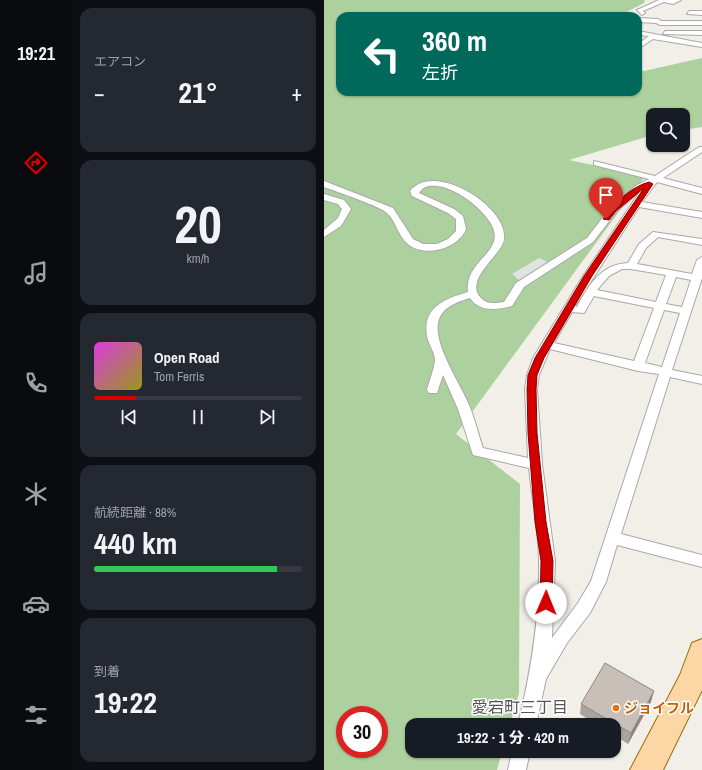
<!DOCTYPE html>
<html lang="ja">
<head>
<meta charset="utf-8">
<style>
	:root { --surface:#171b24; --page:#242831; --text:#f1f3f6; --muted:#9ea1a6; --line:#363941; --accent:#d40000 }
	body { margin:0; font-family:"Archivo Narrow","Noto Sans JP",sans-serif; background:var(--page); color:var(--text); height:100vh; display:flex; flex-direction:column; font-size:15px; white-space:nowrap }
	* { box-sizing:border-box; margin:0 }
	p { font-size:13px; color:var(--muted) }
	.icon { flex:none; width:22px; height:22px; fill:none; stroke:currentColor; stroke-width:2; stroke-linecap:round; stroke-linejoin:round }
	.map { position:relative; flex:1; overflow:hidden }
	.panel { display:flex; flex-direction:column; gap:8px; padding:8px; background:#0d0f14; width:252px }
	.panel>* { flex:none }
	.hud { position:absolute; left:12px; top:12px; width:306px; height:84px; border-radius:12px; box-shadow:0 1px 3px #0004; background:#00695c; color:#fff; overflow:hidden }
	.fabs { position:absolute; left:322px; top:108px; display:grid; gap:8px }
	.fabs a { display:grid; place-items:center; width:44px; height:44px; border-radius:8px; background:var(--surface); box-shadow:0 1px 3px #0004; font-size:20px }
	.speed { position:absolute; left:12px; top:706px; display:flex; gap:8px; font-size:20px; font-weight:700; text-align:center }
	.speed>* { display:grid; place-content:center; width:52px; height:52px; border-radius:50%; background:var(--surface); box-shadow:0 1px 3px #0004; line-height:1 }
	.speed .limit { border:6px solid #d22; background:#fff; color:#111 }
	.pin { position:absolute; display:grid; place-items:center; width:34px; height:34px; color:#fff; margin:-41px -17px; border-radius:50% 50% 50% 0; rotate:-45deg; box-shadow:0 0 4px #0007 }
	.pin .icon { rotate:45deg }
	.me { position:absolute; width:44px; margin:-22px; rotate:1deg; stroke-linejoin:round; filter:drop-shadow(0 0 3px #0008) }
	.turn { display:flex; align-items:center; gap:14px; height:84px; padding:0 20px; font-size:18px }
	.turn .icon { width:52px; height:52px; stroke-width:2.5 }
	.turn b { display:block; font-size:28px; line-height:34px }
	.big { font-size:30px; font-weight:800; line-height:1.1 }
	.panel .widget { flex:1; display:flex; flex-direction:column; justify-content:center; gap:6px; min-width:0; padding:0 14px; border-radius:12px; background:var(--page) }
	.panel .dial { align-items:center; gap:0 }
	.dial b { font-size:52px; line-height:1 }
	.song { display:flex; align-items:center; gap:12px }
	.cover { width:48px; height:48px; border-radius:6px; background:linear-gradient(135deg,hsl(300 70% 55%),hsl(60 70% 35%)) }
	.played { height:4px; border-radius:2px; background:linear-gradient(90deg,var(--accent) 20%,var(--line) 20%) }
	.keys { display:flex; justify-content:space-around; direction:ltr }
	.heat { display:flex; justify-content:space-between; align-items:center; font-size:22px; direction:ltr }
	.charge { height:6px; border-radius:3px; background:linear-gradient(90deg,#34c759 88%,var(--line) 0) }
	.trip { position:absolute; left:81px; top:718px; width:216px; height:40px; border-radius:12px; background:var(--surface); box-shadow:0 1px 3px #0004; font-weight:800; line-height:40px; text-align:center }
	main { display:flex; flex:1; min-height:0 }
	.dock { display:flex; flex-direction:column; width:72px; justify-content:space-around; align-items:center; background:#090b0e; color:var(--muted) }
	.dock .icon { width:28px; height:28px }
	.dock .active { color:var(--accent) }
	.dock b { font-size:18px; color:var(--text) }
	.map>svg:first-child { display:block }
	.forest { fill:#add19e; fill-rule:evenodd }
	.parking { fill:#e2e2e2 }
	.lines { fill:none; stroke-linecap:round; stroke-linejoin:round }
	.street-casing { stroke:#a9a9a9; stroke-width:2 }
	.primary-casing { stroke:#a06b00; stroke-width:2 }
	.street { fill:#fff; fill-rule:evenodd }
	.primary { fill:#fcd6a4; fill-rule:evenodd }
	.wall { fill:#aba49e }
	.shaded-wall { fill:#8b8681 }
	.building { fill:#c7bfb8; stroke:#8b8681 }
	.route { fill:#d40000; stroke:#8a0000 }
	.food-dot { fill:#e8710a; stroke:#fff; stroke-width:1.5 }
	.labels { text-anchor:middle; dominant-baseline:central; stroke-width:3; stroke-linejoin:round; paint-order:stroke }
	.near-food-label { font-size:14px; font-weight:bold; fill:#c56008; stroke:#fff; text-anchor:start }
	.near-neighbourhood-label { font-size:16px; fill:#555; stroke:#fff }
</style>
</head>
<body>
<main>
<nav class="dock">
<b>19:21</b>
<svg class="icon active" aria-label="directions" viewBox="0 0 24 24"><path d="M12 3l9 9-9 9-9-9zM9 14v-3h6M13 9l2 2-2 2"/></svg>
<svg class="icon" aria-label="music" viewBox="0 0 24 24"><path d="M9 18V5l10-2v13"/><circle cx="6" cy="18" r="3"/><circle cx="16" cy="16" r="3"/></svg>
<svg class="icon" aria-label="phone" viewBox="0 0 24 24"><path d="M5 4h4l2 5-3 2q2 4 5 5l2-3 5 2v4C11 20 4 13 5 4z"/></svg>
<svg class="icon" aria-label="climate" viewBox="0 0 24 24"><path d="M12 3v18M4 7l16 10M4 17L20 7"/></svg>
<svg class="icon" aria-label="car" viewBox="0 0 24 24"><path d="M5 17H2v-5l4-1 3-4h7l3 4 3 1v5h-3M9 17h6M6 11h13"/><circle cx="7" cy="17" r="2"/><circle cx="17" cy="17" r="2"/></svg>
<svg class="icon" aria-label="filters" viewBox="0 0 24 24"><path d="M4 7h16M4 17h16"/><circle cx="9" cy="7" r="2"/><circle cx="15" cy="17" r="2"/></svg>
</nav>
<section class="panel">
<div class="widget"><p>エアコン</p>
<div class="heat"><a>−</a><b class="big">21°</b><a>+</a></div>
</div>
<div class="widget dial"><b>20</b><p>km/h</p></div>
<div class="widget">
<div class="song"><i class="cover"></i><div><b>Open Road</b><p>Tom Ferris</p></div></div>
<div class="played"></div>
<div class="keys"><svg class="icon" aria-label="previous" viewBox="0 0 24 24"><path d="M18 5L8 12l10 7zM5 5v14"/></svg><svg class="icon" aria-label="pause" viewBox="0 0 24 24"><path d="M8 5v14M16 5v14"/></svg><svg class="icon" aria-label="next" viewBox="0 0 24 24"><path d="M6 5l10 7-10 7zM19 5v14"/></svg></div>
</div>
<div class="widget"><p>航続距離 · 88%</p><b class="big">440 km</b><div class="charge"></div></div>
<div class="widget"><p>到着</p><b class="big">19:22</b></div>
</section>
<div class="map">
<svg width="378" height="770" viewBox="0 0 378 770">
	<rect width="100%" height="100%" fill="#f2efe9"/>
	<path class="forest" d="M0,0H321L320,3L295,16H16V92H314V70L320,71L378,58V127L359,130V115H329V135L245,160L321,176L132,434L196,484L195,693L186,725H88V751H178L173,770H0ZM21,715H55V749H21Z"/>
	<path class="parking" d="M215,258L223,262L195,280L188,274Z"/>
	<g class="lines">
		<g class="street-casing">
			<path id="street" d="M335,0H357L349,4L340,2L319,11L321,13L318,15L313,10Z
				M365,11H378V15L363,14Z
				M314,18L334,19L337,21H378V25H336L332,23L314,22Z
				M314,31L378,43V47L329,39L314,49V44L325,36L314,35Z
				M341,31H378V35L339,34Z
				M375,147H378V152L339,178L378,188V194L333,182L318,202L378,212V218L315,207L251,306L253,307C264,286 277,264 304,263L315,244L329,232L378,239V245L334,237L322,248L313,264L368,274L373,260L378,257V278L348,370L378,376V384L346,377L297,534L378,555V567L293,545L282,582L266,613L243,643L222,679L212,725H194C207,671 216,618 215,562C215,531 208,499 205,468L149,455L134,409L119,375L113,393H105L103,390C105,381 110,370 111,360C111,354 106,346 104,340C96,309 119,299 144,292C139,255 197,251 156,210C146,200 133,191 119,187C110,185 100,184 95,193L130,209L139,216L142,229C134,249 100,258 84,244C74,236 72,221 63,213C58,207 11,191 0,187V181L69,208L89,239L99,244H113L124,239L132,231V219L124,213L88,196L86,191C109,163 171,200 179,229C180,234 181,238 179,243C173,258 140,281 157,298C163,305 172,303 180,302L192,283L263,238L287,207L313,185L325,179L270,165V161L331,176ZM317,190L259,276L209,358L203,375L201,389L204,458L159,448C154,434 151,419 145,405C136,383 110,346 114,323C117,307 133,302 146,298C155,312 173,310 188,306L200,287L269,242L293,211ZM298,269H307L342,275L332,302L273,290L285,276ZM352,277L367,280L358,307L342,304ZM270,296L330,308L310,361L230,343L248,312L260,313ZM340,310L356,313L338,367L321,363ZM226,349L314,371L335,374L267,581L254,603L228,638L231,561L218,464L213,389L215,375Z
				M0,194L20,200L27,209L17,226L0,237V230L14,218L18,209L14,204L0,200Z
				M188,751H206L202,770H184Z"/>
		</g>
		<g class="primary-casing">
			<path id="primary" d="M378,639V690L339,770H306L356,675L368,643Z"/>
		</g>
		<use href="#street" class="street"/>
		<use href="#primary" class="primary"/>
	</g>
	<path class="wall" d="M327,702L304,744L290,735V725H273L256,714L257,704Z"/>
	<path class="shaded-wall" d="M330,691L327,702L304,744L307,733Z"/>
	<path class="building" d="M281,663L330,691L307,733L257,704Z"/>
	<path class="route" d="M325,182L329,184L268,276L220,358L213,375L212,389L213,433L222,522L229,561L228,603L226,607L222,608L218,607L216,603L217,561L211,522L204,433L203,389L204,375L211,358L260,276L320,188L292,211L285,220L279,219C290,203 307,187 325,182Z"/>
	<circle class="food-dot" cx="292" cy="708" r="4"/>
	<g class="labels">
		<g class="near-food-label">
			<text x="300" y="708">ジョイフル</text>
		</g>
		<g class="near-neighbourhood-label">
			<text x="196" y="707">愛宕町三丁目</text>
		</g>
	</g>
</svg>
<div class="fabs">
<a><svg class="icon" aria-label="search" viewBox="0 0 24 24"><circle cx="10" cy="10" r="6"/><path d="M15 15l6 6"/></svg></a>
</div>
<div class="speed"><div class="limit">30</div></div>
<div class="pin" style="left:282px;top:219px;background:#d93025"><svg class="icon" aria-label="arrive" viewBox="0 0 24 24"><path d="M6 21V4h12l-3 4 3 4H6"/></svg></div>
<svg class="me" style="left:222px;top:603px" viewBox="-20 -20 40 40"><circle r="19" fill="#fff"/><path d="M0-13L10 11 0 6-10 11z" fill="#d40000"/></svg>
<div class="trip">19:22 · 1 分 · 420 m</div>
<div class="hud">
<div class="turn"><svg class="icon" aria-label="left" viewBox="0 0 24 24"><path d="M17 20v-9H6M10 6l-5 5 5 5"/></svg><div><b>360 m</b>左折</div></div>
</div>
</div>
</main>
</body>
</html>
